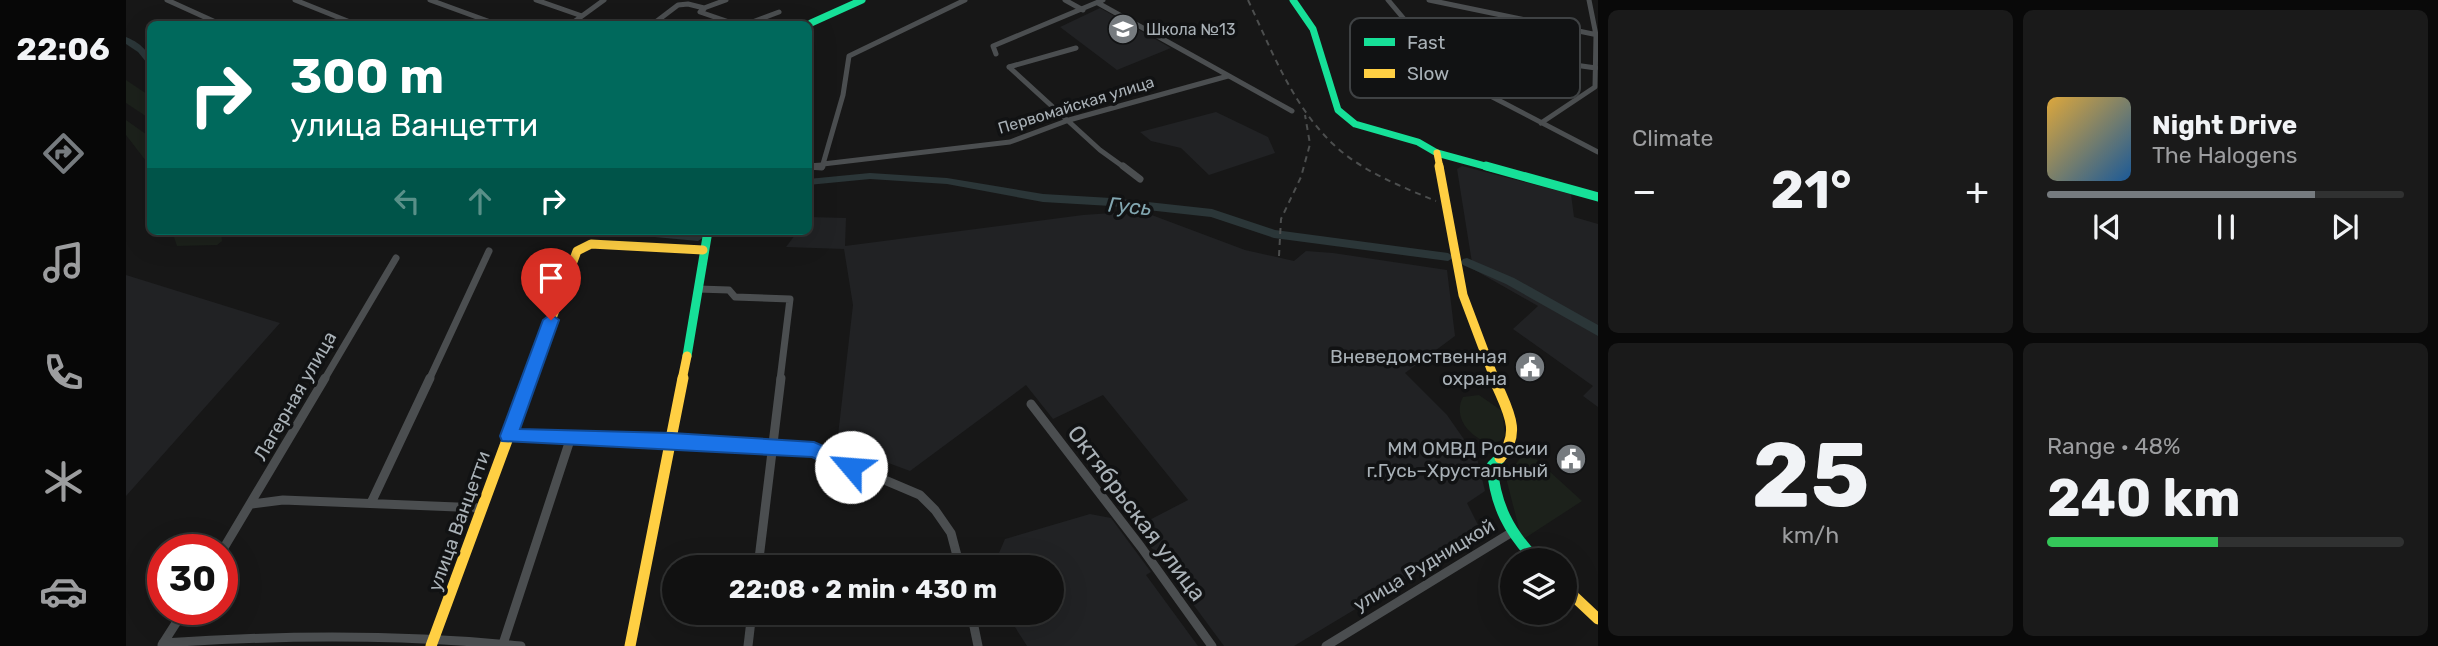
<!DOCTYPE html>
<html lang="en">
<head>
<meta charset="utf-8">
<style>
	:root { --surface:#111; --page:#1a1a1a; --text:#f1f3f6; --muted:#9c9d9f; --line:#303131; --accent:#767b7f }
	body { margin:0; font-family:Rubik,sans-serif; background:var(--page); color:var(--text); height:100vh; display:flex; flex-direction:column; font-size:26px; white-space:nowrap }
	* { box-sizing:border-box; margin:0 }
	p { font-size:23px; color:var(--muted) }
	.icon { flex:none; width:38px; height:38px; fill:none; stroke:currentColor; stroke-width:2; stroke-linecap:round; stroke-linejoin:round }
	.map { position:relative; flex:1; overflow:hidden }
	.panel { display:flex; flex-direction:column; gap:10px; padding:10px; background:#090909; width:840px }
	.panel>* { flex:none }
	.guide { position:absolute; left:21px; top:21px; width:665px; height:214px; border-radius:10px; box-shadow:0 7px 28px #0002,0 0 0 2px var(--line); background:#00695c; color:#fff; overflow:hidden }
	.buttons { position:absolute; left:1374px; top:548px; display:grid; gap:14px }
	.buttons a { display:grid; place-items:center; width:77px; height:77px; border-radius:50%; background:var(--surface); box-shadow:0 7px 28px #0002,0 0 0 2px var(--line); font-size:35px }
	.speed { position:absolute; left:21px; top:534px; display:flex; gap:14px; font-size:35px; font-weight:700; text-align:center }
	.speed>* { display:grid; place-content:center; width:91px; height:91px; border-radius:50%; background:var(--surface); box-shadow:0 7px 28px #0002,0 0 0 2px var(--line); line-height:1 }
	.speed .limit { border:10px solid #d22; background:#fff; color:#111 }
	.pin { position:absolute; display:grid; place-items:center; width:60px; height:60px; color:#fff; margin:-72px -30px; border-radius:50% 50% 50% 0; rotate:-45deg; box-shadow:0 0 7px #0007 }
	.pin .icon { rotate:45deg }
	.me { position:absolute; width:77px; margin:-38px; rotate:297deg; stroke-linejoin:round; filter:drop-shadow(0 0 5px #0008) }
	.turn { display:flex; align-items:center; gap:24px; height:147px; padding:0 28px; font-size:32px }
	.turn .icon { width:91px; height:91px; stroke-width:2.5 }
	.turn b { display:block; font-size:49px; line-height:60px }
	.lanes { display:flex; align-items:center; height:66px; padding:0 28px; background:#0003; justify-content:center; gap:35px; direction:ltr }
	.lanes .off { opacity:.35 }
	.big { font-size:52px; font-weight:700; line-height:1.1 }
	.panel .tile { flex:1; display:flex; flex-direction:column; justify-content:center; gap:10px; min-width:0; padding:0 24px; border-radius:10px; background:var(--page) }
	.panel .dial { align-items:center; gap:0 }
	.dial b { font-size:91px; line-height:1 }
	.song { display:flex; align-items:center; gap:21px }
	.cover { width:84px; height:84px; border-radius:10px; background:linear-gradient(135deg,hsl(40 70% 55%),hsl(210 70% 35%)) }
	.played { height:7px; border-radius:4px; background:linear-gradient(90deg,var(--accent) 75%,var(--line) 75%) }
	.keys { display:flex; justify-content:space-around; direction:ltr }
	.heat { display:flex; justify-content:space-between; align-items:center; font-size:38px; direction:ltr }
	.charge { height:10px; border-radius:5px; background:linear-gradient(90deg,#34c759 48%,var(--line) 0) }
	.panel .tiles { flex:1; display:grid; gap:10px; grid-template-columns:repeat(2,1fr) }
	.trip { position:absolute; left:536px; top:555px; width:402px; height:70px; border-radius:35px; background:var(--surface); box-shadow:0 7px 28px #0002,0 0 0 2px var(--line); font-weight:700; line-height:70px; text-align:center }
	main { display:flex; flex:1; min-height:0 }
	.tabs { display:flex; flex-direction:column; width:126px; justify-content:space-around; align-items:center; background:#070707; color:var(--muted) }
	.tabs .icon { width:49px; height:49px }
	.tabs .current { color:var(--accent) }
	.tabs b { font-size:32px; color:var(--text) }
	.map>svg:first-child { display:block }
	.built { fill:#212224 }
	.green { fill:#1c211b }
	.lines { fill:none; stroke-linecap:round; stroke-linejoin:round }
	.river { fill:#2b3638; fill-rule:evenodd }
	.street-far2 { stroke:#4b4e50; stroke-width:5 }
	.street-far1 { stroke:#4b4e50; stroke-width:7 }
	.street { stroke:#4b4e50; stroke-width:9 }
	.fast-far2 { stroke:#16e098; stroke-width:7 }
	.fast-far1 { stroke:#16e098; stroke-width:9 }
	.fast { stroke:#16e098; stroke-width:11 }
	.slow-far2 { stroke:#ffcf43; stroke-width:7 }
	.slow-far1 { stroke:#ffcf43; stroke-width:9 }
	.slow { stroke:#ffcf43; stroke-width:11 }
	.rail { stroke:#4c4e4e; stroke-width:2; stroke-dasharray:6 5; stroke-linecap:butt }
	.route { fill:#1a73e8; stroke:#114b97; stroke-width:2 }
	.labels { text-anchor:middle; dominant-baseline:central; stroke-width:7; stroke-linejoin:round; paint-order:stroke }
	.far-poi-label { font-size:16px; fill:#a9b1b7; stroke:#111213; text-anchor:start }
	.far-street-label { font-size:16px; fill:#a9b1b7; stroke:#111213 }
	.poi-label { font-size:19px; fill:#a9b1b7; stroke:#111213; text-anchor:end }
	.street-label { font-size:19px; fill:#a9b1b7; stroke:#111213 }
	.water-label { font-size:21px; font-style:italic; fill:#82a7b1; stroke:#111213 }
	.near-street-label { font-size:23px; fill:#a9b1b7; stroke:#111213 }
	.key { fill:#111213; stroke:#3f4244; stroke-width:2 }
	.key-label { font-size:19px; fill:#a9b1b7 }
</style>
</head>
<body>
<main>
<nav class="tabs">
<b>22:06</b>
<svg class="icon current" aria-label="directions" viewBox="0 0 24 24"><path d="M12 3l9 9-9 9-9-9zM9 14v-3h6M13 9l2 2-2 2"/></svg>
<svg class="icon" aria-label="music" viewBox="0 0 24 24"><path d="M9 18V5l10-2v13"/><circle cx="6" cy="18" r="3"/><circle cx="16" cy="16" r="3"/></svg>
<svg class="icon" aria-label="phone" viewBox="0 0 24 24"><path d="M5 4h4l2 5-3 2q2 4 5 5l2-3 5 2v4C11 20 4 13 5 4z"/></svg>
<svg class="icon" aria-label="climate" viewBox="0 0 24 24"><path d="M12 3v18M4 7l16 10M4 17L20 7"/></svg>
<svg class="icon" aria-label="car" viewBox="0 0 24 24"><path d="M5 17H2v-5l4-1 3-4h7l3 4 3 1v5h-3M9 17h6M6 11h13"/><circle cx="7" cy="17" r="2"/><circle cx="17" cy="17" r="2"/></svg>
</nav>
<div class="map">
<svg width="1472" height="646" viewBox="0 0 1472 646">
	<rect width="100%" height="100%" fill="#171717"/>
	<path class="built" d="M974,8L1045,48L991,70L934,27Z
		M1090,112L1142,137L1149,153L1083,175L1055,148L1025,141L1014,132Z
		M1336,166L1445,194L1448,217L1472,224V407L1457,396L1467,386L1387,329L1412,306L1347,269L1331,169Z
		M1015,211L1119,250L1168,261L1180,251L1207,253L1321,270L1329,336L1279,373L1321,415L1351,458L1359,491L1341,503L1356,533L1168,646H1098L1010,527L1062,500L977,395L927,419L900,385L784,471L711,444L727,305L718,249L660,247L672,231H682L683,217L720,218L719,246L957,215Z
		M0,275L154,323L0,496Z
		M964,514L985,518L1025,572L1020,575L1072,646H901L880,613L926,612V567H867L879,539Z"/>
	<path class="green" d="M0,80L24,96V119L0,103Z
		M0,120L24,137V163L20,161L0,135Z
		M46,231H95L96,241L91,245L51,246Z
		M1353,395L1376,411L1379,436L1371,444C1348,443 1325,419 1337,397Z
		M1400,450L1456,501L1396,540L1380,478Z"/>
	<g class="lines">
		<path class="river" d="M0,37C12,42 24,50 24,64L21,63L12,52L0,44Z
			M744,173L821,178L917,194L985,198L1086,209L1149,230L1322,253L1328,257L1322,261L1148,238L1085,217L985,206L917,202L821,184L744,179L682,185V179Z
			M501,231L570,233L573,231H587L572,241L507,235Z
			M1341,258L1388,278L1472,325V336L1380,284L1337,265L1335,262L1337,259Z"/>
		<path class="street-far2" d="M41,0L94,24
			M169,0L229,24
			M304,0L370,24
			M410,0L456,16
			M939,0L957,10
			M1262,0L1299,44L1470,68
			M1303,0L1472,35
			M972,3L1166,111
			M578,9L574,12L609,24
			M445,24L478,0
			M527,24L552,5L562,4L578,8L600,0
			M621,24L653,12
			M870,54L867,46L977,0
			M883,67L974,150L999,168
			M883,67L950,48
			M1351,89L1472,152
			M1415,123L1469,87L1470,35L1463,0
			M697,164L717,95L723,56L839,0
			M682,167L696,168L697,164L884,142L943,120L1102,76"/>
		<path class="street-far1" d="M997,166L1014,179
			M682,167L696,166
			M572,289L603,290L609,297L664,299L654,380
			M198,380L270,258
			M303,380L363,251"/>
		<path class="street" d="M905,404L1015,547L1086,646
			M383,436L546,441L688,450L794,495L809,510L825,533L834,567
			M245,503L304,378
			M126,504L157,500L356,508
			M96,551L199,378
			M632,567L655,378
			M845,612L852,646
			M37,643C157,635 275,634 395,646
			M377,644L445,437
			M36,645L59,609
			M622,646L626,612
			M1200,646L1383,534"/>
		<path class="fast-far2" d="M1167,0L1187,29L1212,110L1229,124L1292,142L1311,153L1366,168
			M682,28L685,23L736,0"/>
		<path class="fast-far1" d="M1360,166L1472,197
			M561,356L582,231"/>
		<path class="fast" d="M1374,458L1366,466C1369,505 1383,532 1410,560"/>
		<path class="slow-far2" d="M1311,153L1314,168"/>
		<path class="slow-far1" d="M1313,166L1337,295L1369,380
			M403,380L451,251L465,244L577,250
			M556,380L561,356"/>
		<path class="slow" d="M1368,378C1379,407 1398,431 1374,458
			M1438,587L1472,619
			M305,646L404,378
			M504,646L557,378"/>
		<path class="rail" d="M1122,0C1145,49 1166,105 1207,144C1235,171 1274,186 1310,201
			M1153,256L1155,219L1175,177L1184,144L1179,115"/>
	</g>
	<path class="route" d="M425,314L433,320L394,429L546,433L688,442L731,461L734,467L731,473L725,475L686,457L376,441L374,436L417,320Z"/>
	<defs>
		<g id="school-disc" transform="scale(1.575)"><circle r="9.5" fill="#767b7f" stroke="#111213"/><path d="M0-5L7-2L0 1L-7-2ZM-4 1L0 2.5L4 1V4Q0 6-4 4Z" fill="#fff"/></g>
		<g id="civic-disc" transform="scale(1.575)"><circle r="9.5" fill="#767b7f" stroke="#111213"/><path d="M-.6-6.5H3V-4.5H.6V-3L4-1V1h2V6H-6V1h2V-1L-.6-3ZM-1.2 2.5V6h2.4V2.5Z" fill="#fff"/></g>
	</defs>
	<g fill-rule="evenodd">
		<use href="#school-disc" x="997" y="29"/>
		<use href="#civic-disc" x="1404" y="367"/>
		<use href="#civic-disc" x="1445" y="459"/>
	</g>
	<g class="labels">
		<g class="far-poi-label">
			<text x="1020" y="29">Школа №13</text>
		</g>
		<g class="far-street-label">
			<text transform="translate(950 105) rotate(-17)">Первомайская улица</text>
		</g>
		<g class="poi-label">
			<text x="1381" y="356">Вневедомственная<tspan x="1381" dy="22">охрана</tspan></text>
			<text x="1422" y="448">ММ ОМВД России<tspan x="1422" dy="22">г.Гусь–Хрустальный</tspan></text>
		</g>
		<g class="street-label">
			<text transform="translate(169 396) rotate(-60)">Лагерная улица</text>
			<text transform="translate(333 521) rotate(-70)">улица Ванцетти</text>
			<text transform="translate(1298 565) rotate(-31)">улица Рудницкой</text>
		</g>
		<g class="water-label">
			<text transform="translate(1004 206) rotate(5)">Гусь</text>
		</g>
		<g class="near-street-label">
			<text transform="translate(1011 513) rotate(53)">Октябрьская улица</text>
		</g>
	</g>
	<rect x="1224" y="18" width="230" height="80" rx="10" class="key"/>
	<rect x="1238" y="38" width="31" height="8" fill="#16e098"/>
	<rect x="1238" y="69" width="31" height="9" fill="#ffcf43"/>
	<g class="key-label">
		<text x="1281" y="49">Fast</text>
		<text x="1281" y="80">Slow</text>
	</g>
</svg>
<div class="buttons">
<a><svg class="icon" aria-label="layers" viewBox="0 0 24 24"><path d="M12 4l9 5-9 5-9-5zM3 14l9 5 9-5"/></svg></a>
</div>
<div class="speed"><div class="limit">30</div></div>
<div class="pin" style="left:425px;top:320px;background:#d93025"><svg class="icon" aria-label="arrive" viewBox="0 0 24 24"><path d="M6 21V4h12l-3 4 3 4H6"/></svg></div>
<svg class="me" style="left:725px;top:467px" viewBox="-20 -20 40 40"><circle r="19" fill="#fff"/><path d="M0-13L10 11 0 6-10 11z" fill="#1a73e8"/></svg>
<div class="trip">22:08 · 2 min · 430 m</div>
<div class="guide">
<div class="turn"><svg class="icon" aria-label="right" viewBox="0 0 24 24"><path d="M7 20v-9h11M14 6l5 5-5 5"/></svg><div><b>300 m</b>улица Ванцетти</div></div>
<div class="lanes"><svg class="icon off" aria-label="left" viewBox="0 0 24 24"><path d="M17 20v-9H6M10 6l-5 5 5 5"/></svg><svg class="icon off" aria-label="ahead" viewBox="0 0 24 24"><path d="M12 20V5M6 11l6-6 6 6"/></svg><svg class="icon" aria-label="right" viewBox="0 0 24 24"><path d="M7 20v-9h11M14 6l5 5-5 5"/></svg></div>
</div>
</div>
<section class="panel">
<div class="tiles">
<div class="tile"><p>Climate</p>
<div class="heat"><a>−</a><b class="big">21°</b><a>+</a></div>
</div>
<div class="tile">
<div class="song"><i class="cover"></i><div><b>Night Drive</b><p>The Halogens</p></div></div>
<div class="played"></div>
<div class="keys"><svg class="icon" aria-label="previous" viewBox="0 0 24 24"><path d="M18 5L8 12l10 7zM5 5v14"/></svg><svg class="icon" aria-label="pause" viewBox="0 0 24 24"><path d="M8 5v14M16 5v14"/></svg><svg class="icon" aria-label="next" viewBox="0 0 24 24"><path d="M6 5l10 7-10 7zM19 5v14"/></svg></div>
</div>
<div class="tile dial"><b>25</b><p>km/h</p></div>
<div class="tile"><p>Range · 48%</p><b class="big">240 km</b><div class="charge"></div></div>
</div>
</section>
</main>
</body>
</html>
